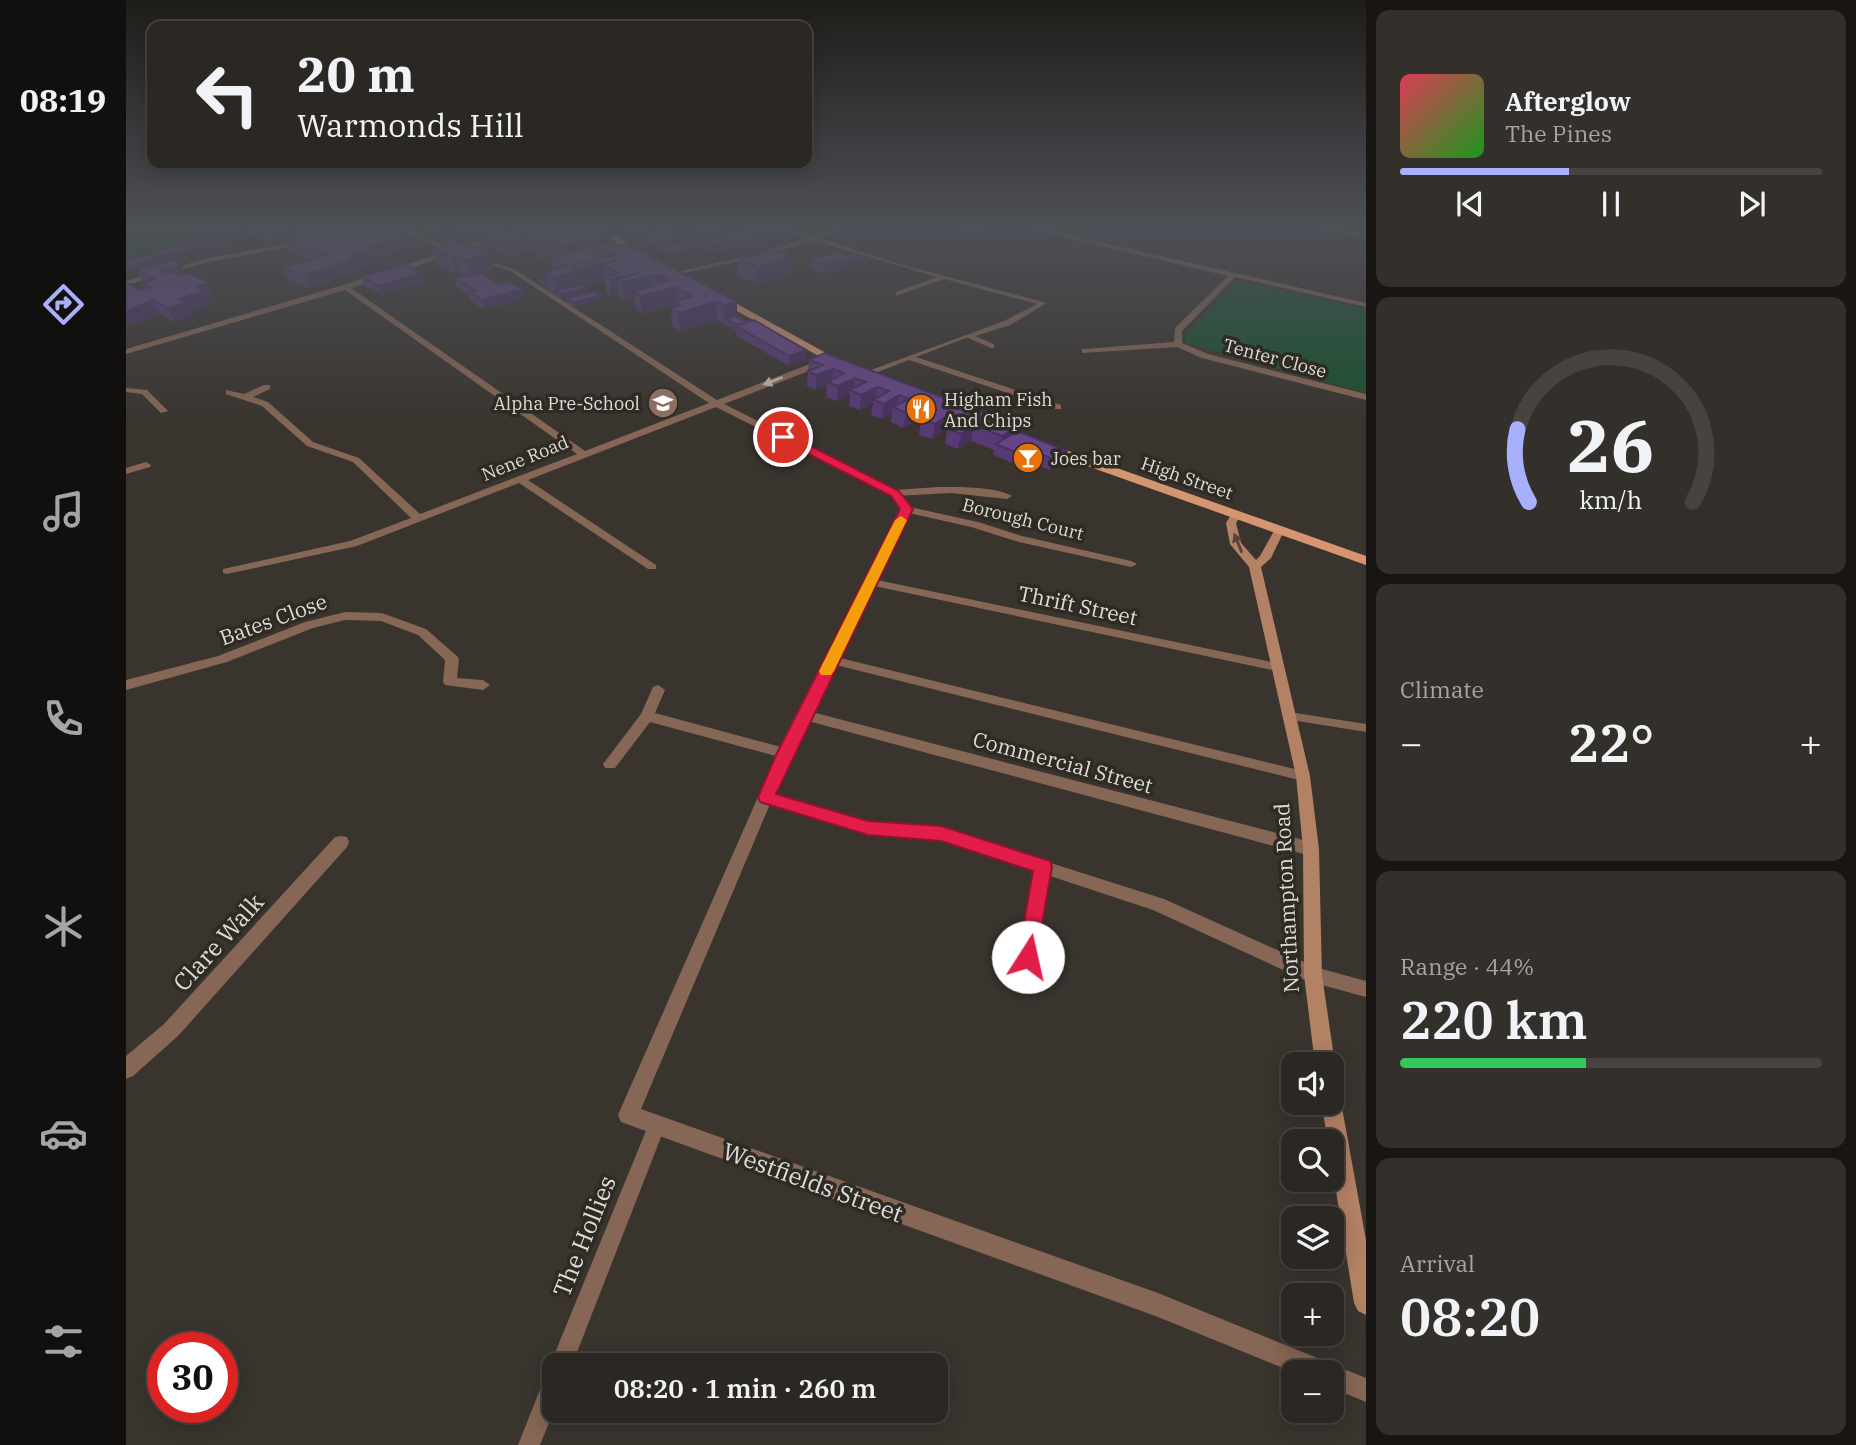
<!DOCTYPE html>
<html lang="en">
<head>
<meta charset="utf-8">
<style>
	:root { --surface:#2b2722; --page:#332f2a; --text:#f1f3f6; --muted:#a6a5a5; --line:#474440; --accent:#a8b0fc }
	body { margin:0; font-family:"IBM Plex Serif",serif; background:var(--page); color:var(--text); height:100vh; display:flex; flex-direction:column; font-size:26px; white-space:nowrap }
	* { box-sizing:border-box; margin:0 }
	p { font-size:23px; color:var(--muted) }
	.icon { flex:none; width:38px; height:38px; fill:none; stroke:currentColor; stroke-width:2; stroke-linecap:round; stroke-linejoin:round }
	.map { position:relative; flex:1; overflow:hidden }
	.side { display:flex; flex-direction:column; gap:10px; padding:10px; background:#181513; width:490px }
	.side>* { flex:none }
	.hud { position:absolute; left:21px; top:21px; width:665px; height:147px; border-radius:14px; box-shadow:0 4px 18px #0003,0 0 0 2px var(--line); background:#2b2722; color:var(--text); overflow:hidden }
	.tools { position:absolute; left:1155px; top:1052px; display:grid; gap:14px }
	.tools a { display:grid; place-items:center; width:63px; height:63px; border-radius:14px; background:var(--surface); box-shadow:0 4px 18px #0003,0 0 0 2px var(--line); font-size:35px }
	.speed { position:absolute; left:21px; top:1332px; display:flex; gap:14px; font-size:35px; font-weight:700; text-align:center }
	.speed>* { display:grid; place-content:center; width:91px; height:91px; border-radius:50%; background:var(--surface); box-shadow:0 4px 18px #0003,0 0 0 2px var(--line); line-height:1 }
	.speed .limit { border:10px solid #d22; background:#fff; color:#111 }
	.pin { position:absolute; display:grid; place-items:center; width:60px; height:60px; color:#fff; margin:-30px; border:4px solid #fff; border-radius:50%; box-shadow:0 2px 7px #0007 }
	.me { position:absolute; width:77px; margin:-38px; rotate:10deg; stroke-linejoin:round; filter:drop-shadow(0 0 5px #0008) }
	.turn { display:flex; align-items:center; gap:24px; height:147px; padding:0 35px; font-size:32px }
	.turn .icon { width:91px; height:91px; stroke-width:2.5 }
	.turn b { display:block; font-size:49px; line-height:60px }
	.big { font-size:52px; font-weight:600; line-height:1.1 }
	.side .card { flex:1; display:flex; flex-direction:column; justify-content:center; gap:10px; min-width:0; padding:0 24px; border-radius:14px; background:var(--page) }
	.side .dial { align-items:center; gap:0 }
	.dial svg { height:182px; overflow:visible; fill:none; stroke:var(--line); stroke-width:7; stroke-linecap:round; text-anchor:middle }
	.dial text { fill:var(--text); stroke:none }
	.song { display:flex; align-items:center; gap:21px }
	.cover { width:84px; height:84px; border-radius:10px; background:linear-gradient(135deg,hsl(350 70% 55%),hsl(120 70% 35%)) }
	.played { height:7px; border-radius:4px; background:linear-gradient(90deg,var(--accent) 40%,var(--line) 40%) }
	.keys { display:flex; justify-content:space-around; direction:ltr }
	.heat { display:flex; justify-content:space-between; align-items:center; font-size:38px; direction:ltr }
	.charge { height:10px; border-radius:5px; background:linear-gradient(90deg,#34c759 44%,var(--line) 0) }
	.trip { position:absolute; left:416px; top:1353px; width:406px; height:70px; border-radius:14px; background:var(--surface); box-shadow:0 4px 18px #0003,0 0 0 2px var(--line); font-weight:600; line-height:70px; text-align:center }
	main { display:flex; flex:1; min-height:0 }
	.tab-bar { display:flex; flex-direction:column; width:126px; justify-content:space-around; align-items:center; background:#11100e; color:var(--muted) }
	.tab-bar .icon { width:49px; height:49px }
	.tab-bar .selected { color:var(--accent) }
	.tab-bar b { font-size:32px; color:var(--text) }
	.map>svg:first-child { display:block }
	.green { fill:#18502e }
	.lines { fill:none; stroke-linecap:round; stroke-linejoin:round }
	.lane { fill:#866654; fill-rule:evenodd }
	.street { fill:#866654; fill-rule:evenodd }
	.secondary { fill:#b38164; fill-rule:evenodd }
	.primary { fill:#d59570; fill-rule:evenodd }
	.wall { fill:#573a74; fill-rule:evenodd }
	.shaded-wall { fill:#47305e }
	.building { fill:#654487; stroke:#47305e; stroke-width:2 }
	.oneway { fill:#c4b9b0 }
	.oneway2 { fill:#564437 }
	.route { fill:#e11d48; stroke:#92132f; stroke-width:2 }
	.slow { fill:#f59e0b }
	.labels { text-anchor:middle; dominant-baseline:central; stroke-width:7; stroke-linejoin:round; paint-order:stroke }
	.far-street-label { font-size:18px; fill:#dfdcd8; stroke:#2e2a24 }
	.far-poi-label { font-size:18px; fill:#dfdcd8; stroke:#2e2a24; text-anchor:start }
	.street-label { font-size:21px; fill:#dfdcd8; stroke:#2e2a24 }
	.near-street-label { font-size:24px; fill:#dfdcd8; stroke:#2e2a24 }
</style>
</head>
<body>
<main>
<nav class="tab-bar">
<b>08:19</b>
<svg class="icon selected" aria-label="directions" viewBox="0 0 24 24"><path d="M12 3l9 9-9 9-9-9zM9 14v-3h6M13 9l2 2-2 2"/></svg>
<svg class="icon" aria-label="music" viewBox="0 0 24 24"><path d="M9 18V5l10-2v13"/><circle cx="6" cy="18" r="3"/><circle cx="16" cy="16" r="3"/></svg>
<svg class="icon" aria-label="phone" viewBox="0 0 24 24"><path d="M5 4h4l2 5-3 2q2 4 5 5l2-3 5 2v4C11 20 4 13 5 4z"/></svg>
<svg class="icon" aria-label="climate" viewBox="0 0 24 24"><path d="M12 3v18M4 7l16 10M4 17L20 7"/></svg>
<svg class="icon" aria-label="car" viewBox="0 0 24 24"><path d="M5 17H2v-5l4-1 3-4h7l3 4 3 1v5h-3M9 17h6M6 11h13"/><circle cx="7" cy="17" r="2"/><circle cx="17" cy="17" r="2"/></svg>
<svg class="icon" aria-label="filters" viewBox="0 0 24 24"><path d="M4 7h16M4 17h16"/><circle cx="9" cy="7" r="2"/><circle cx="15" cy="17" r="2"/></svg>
</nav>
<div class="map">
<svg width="1240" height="1445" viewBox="0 0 1240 1445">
	<rect width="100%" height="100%" fill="#39342e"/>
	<path class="green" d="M0,224H134L0,258Z
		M1113,281L1240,309V393L1060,343V333Z"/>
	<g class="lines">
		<path class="lane" d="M840,335L845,336L790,357L935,405V409H929L783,360L741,376L734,374Z
			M0,388L21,390L42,411L35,413L16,394L0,392Z
			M812,487C832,487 868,486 886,496L881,499L825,493L769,496L764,493L769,490Z
			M706,656L1177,771L1182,773L1183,776L1182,779L1177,781L702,663L700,660L702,657Z
			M1163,712L1240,724V732L1159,719L1157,716L1159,713Z
			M530,1118L536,1121L539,1127L446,1365H429V1408L414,1445H392L421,1372L427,1370L424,1365L524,1121Z"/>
		<path class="street" d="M257,224C266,224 274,230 282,229C291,228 298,224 307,224L286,232L328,249L384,231L414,224H425L388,234L225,288L459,451L583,403L384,271L348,259V257L388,269L591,400L697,359H703V363L598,404L773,491L784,507L852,522L896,536L1005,561L1011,564L1005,567L893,542L845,527L783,513L751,580L1156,664L1158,667L1151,671L748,586L686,712L1185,842L1191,844L1193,849L1191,854L1185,856L682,721L649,794L742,822L815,828L1038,899L1189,967L1240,981V997L1181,981L1027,910L924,876L911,957L908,963L902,965L896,963L893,957L908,871L815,840L742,834L644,804L515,1109L1032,1293L1240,1378V1402L1206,1388V1372H1167L1032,1317L495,1122L492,1115L495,1108L650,756L524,722L489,768H479L477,764L515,714L527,687L532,685L539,690L529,713L655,747L775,509L765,495L590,407L402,480L530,565V569H522L393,483L231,546L101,574L97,573V569L224,541L285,518L227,462L181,446L136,406L100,394V390L118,394L138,385H144V389L127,397L142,402L187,442L233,458L294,514L451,454L219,290L0,354V349L217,285L322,251Z
			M640,224C656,224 669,234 684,235C698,237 713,224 728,224L693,238L773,264L921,303L884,325L849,336L868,344V348H865L838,336L878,321L911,304L818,279L770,296V292L811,277L686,240L646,254L549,275L546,273L642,251L680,238Z
			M883,224H894L1240,303V307L1109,277L1056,331V343L1082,354L1240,394V400L1076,358L1051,347L956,353V349H959L1048,342L1049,328L1102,276Z
			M1172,224H1184L1240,235V239Z
			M177,241L179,244L83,262L0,285V281L82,258Z
			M20,462L25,465L24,467L0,474V468Z
			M219,612L256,613L300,629L331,656L333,659L331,678L357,680L364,685L357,690L319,685L317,682L319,660L292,635L255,621L219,620L187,628L101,662L0,690V680L92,656L179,622Z
			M215,836L221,837L223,842L221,847L52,1036L7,1076L0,1079V1056L38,1024L209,837Z"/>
		<path class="secondary" d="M1110,512L1115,515L1110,523L1115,543L1130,560L1134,556L1149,529L1153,528L1158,531L1145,558L1135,567L1184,776L1193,849L1196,975L1209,1064L1206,1071V1064H1189L1178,975L1177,849L1170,776L1123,567L1104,544L1100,523L1106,513Z
			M1206,1092L1212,1095L1215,1102L1240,1240V1315L1232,1311L1228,1303L1206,1166V1141H1202L1195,1102H1206Z"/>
		<path class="primary" d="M461,224H470L523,256L516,258Z
			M589,295H595L720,364L711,366L589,299Z
			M920,443L1240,556V565L916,450L914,447Z"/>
	</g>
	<path class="wall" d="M205,224H250L280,234L284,246L275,249V251L247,260L248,263L230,269L231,272L183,288L163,281L158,268L183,260L162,252L158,240L146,244L122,234L118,226L158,231L161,239L172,235L171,232L216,227Z
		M305,224H336L307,233L299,230L298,226Z
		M407,224H462L491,246L611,302V317L679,360L663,366L610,335V330L591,320L554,331L546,326L545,308L548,307V305L516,314L510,310L508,297L498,300L493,295L485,297L481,294L478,281L456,286L459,288L460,293L435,299L422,289V287L415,284L414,280L420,278L419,272L431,269L426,267L425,259L418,261L407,251L384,256L374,252L363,253L367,270L356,274L374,284L397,289L398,298L358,309L346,302L344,296L331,288L329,279L342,276L334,272L329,274L309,265L305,249L320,244H318L316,236L371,229L384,234L392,232L391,230L407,226ZM349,239L351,249L335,243Z
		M486,224H523V229H521V231L506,234Z
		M815,224H865L864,228L845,233L834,231V227L827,225L822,227L814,225Z
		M663,228L662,236L586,253L577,248V241L558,245L564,252L546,256L520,242L519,234L548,237H592Z
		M109,239L74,248L67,245L65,241Z
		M71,251L34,261L30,259L32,263L25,253Z
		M720,255L737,257V261L698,274L685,268V259Z
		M664,257L663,274L659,275V277L630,284L612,275V258Z
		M10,270L59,273L89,297L82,299L85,305L65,311L67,317L49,322L34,314L0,327L14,290L19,288Z
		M296,273L298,282L256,295L237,286L235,277Z
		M440,298L476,300L448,307L441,303Z
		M683,360L892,426L891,431L938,461L924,470L901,461L894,466L867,455L868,450L845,441L832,449L819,444L821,431L819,430L806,439L793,435L795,420L777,428L765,422L766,414L756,419L745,415L747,403L734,410L723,406L724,395L711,401L700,397L701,386L690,390L681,386Z"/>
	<path class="shaded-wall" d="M321,224H336L307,233L306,229Z
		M370,224L372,233L371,236L374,252L356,253L353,237L349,235V239L334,243L332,235Z
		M431,224H437L439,237L432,234Z
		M505,224H523V229H521V231L506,234Z
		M851,224H865L864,228L845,233L846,225Z
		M414,227L415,231L404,235L407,251L384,256L381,240L395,233Z
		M663,228L662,236L586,253V245Z
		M592,229V238L540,249L535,246V250L534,242L540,233L547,232L548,239Z
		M158,231L161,240L146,244L143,235Z
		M280,234L284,246L275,249V251L247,260L248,263L230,269L231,272L183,288L178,275L222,257L239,249Z
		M108,235L109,239L74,248L72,244Z
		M485,235L486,251L468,252L434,263L431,248L423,244L425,259L418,261L416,244L432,241L441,245L440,238Z
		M69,247L71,251L34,261L32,257Z
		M564,248V252L546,256V252Z
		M487,251L488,261L477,265L478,281L431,292L429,278L443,268L475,264L474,255Z
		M364,253L367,270L346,277L342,260Z
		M660,255H663V257H664L663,274L659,275V277L630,284V267Z
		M330,256L334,272L329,274L326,257Z
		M725,257H737V261L698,274L699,265Z
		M30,259L32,263L0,272V267Z
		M56,265L61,278L35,271Z
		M296,273L298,282L256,295L253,286Z
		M514,273L524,275L526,292H508V297L498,300L497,282L492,279L493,295L485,297L483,279Z
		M538,275L539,290L550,287L551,303L548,301V305L516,314L514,296L530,292L529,277Z
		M83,283L89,297L82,299L85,305L65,311L67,317L49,322L42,308L53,299L71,287Z
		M459,288L460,293L435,299V294Z
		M397,289L398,298L358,309L356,300Z
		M476,295V300L448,307L447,303Z
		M27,300L34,314L0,327V311Z
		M590,302L591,320L554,331L553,313Z
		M611,302V320L598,319V323V305Z
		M680,350L679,360L663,366V356Z
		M707,369L706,383L702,382L701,386L690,390V375Z
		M729,378L728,392L724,390V395L711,401L712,386Z
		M751,387L749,401L747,400V403L734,410L735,395Z
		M773,395L771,409L767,407L766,414L756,419L758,404Z
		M797,405L795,420L777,428L780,413Z
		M822,415L819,430L806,439L809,424Z
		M848,425L845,441L832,449L835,434Z
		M892,426L888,442L873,446L876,436Z
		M904,450L901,461L894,466L897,455Z
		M941,451L938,461L924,470L927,459Z"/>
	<path class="building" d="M125,224H139L158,231L143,235L118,226Z
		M228,224H250L280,234L269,237L272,238L239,249L244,250L222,257L228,259L178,275L158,268L200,255L158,240L186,231L214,228Z
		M305,224H321L306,229L298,226Z
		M351,224H370L332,235L316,236Z
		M438,224H462L485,235L431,248L423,244L432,241L416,244L404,235L381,240L371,236L353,237L349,235L365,227L384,234L413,228L438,240L445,237L440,238L430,232L447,228Z
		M653,224L663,228L586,245L577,240Z
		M192,226L201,229L186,231L177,234L171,232Z
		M407,226V229L394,232L391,230Z
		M585,227L592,229L534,242L519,234L541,229L547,232L540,233L547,237Z
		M101,232L108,235L72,244L65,241Z
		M486,242L491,246L468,252L469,260L441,267L425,258Z
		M553,242L564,248L546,252L535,246Z
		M323,243H336L364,253L342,260L330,256L326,257L305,249Z
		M62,244L69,247L32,257L25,253Z
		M500,244L611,302L598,305L590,302L553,313L545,308L554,305L548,301L566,296L550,287L514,296L508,292L543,280L538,275L529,277L524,275L497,282L492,279L514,273L483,279L479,276L493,273L477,265L490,260L447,270L451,272L429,278L419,272L494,254L487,251L474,255L468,252Z
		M651,251L663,255H660L664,257L657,258L660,260L630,267L612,258Z
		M711,252L725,257L699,265L685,259Z
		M727,253L737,257L725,261V257L720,255Z
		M23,255L30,259L0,267V261Z
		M45,260L56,265L35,271L54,275L62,273L83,283L71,287L79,291L53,299L61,303L42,308L27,300L0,311V284H3L14,290L24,287L17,283L29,279L10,270Z
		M277,264L296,273L253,286L235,277Z
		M354,273L374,284L383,282L397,289L356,300L344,293L350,291L329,279Z
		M420,278L421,283L414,280Z
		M454,285L459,288L435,294L429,291Z
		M469,291L476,295L447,303L440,298Z
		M609,316L622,322L611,325L598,319Z
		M628,320L680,350L663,356L610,326Z
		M699,353L892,426L876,436L848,425L835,434L822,429L835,420L822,415L809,424L796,419L810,410L797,405L780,413L767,407L783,399L773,395L758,404L747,400L763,391L751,387L735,395L724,390L740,382L729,378L712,386L702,382L718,373L707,369L690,375L682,371L697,365L683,360Z
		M891,431L941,451L927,459L904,450L897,455L870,444Z"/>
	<defs><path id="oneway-solid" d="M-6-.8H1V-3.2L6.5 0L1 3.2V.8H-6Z" transform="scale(1.75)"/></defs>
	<use class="oneway" href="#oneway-solid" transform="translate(647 381) rotate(159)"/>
	<use class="oneway2" href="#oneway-solid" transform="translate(1112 543) rotate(-112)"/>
	<linearGradient id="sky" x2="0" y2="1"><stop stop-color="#1f1d19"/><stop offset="0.53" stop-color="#4e5057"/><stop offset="1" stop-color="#4e5057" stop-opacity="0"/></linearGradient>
	<rect width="1240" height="426" fill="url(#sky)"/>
	<path class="route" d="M653,434H661L773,491L787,509L650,794L742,821L815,826L924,861L926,867L909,963L902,966L895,963L892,957L907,871L815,841L742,835L634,802L632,797L651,753L774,509L765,496L653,439Z"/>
	<path class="slow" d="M775,516L781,520L708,671L705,675H695L693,671L769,520Z"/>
	<defs>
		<g id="school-disc" transform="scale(1.575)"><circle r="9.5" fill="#8d6e63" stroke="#2e2a24"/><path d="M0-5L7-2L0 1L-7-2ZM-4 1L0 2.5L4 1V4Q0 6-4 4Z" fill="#fff"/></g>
		<g id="restaurant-disc" transform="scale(1.575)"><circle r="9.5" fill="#e8710a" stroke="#2e2a24"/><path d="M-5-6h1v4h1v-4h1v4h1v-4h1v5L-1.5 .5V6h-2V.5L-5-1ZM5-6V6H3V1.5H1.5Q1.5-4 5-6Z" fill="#fff"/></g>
		<g id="bar-disc" transform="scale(1.575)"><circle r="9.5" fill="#e8710a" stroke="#2e2a24"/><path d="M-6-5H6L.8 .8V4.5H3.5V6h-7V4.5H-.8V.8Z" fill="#fff"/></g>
	</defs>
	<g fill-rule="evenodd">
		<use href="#school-disc" x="537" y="403"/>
		<use href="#restaurant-disc" x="795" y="409"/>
		<use href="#bar-disc" x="902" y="458"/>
	</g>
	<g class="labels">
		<g class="far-street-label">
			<text transform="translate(1149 358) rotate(15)">Tenter Close</text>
			<text transform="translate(399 458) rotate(-22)">Nene Road</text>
			<text transform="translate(1061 478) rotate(19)">High Street</text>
			<text transform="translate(897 519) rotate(14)">Borough Court</text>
		</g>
		<g class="far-poi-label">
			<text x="818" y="399">Higham Fish<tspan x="818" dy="21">And Chips</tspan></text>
			<text x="514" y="403" text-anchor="end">Alpha Pre-School</text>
			<text x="925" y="458">Joes bar</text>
		</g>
		<g class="street-label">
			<text transform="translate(952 605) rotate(12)">Thrift Street</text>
			<text transform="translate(147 619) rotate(-20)">Bates Close</text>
			<text transform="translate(937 762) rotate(15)">Commercial Street</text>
			<text transform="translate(1160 898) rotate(-93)">Northampton Road</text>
		</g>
		<g class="near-street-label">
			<text transform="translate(92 942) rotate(-48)">Clare Walk</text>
			<text transform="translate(687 1182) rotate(20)">Westfields Street</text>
			<text transform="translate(458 1236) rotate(-68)">The Hollies</text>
		</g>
	</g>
</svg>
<div class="tools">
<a><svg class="icon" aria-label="sound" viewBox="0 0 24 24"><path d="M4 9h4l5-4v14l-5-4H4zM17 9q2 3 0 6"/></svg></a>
<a><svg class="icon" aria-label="search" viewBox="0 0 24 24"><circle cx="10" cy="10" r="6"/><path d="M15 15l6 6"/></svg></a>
<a><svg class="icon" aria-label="layers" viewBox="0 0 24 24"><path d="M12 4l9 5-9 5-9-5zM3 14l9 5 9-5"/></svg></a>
<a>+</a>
<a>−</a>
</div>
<div class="speed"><div class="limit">30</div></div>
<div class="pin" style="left:657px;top:437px;background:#d93025"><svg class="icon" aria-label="arrive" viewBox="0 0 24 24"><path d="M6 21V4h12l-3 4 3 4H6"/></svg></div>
<svg class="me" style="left:902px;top:957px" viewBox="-20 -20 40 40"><circle r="19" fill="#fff"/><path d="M0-13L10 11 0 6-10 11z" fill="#e11d48"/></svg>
<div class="trip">08:20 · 1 min · 260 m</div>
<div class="hud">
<div class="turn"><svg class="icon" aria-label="left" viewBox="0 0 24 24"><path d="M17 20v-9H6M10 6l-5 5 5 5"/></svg><div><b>20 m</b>Warmonds Hill</div></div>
</div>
</div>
<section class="side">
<div class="card">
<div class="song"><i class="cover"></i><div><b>Afterglow</b><p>The Pines</p></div></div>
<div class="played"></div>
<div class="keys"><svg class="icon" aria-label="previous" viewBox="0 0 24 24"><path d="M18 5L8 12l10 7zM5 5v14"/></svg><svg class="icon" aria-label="pause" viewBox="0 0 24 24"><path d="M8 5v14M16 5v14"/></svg><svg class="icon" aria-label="next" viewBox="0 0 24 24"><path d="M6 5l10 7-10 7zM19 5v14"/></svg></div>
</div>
<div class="card dial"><svg viewBox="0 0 100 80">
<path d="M14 69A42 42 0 1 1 86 69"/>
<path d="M14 69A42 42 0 0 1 9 37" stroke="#a8b0fc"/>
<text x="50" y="56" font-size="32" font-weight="700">26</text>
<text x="50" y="72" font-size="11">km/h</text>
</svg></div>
<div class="card"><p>Climate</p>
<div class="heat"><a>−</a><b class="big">22°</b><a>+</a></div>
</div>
<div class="card"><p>Range · 44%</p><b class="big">220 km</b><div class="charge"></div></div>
<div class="card"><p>Arrival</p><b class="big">08:20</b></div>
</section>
</main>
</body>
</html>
